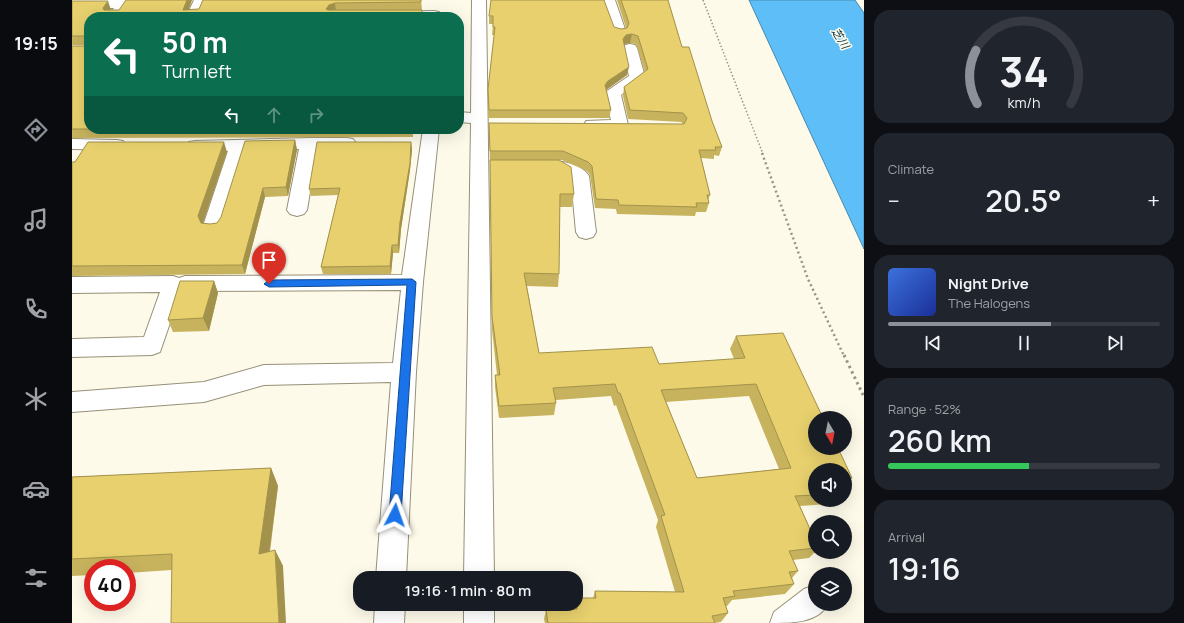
<!DOCTYPE html>
<html lang="en">
<head>
<meta charset="utf-8">
<style>
	:root { --surface:#171b24; --page:#20242c; --text:#f1f3f6; --muted:#9ea1a6; --line:#363941; --accent:#8c9099 }
	body { margin:0; font-family:Manrope,"Noto Sans JP",sans-serif; background:var(--page); color:var(--text); height:100vh; display:flex; flex-direction:column; font-size:15px; white-space:nowrap }
	* { box-sizing:border-box; margin:0 }
	p { font-size:13px; color:var(--muted) }
	.icon { flex:none; width:22px; height:22px; fill:none; stroke:currentColor; stroke-width:2; stroke-linecap:round; stroke-linejoin:round }
	.map { position:relative; flex:1; overflow:hidden }
	.details { display:flex; flex-direction:column; gap:10px; padding:10px; background:#0d0f14; width:320px }
	.details>* { flex:none }
	.hud { position:absolute; left:12px; top:12px; width:380px; height:122px; border-radius:16px; box-shadow:0 4px 16px #0002; background:#0b6e4f; color:#fff; overflow:hidden }
	.needle { width:26px; rotate:170deg }
	.tools { position:absolute; left:736px; top:411px; display:grid; gap:8px }
	.tools a { display:grid; place-items:center; width:44px; height:44px; border-radius:50%; background:var(--surface); box-shadow:0 4px 16px #0002; font-size:20px }
	.speed { position:absolute; left:12px; top:559px; display:flex; gap:8px; font-size:20px; font-weight:700; text-align:center }
	.speed>* { display:grid; place-content:center; width:52px; height:52px; border-radius:50%; background:var(--surface); box-shadow:0 4px 16px #0002; line-height:1 }
	.speed .limit { border:6px solid #d22; background:#fff; color:#111 }
	.pin { position:absolute; display:grid; place-items:center; width:34px; height:34px; color:#fff; margin:-41px -17px; border-radius:50% 50% 50% 0; rotate:-45deg; box-shadow:0 0 4px #0007 }
	.pin .icon { rotate:45deg }
	.me { position:absolute; width:44px; margin:-22px; rotate:4deg; stroke-linejoin:round; filter:drop-shadow(0 0 3px #0008) }
	.turn { display:flex; align-items:center; gap:14px; height:84px; padding:0 12px; font-size:18px }
	.turn .icon { width:52px; height:52px; stroke-width:2.5 }
	.turn b { display:block; font-size:28px; line-height:34px }
	.lanes { display:flex; align-items:center; height:38px; padding:0 12px; background:#0003; justify-content:center; gap:20px; direction:ltr }
	.lanes .off { opacity:.35 }
	.big { font-size:30px; font-weight:600; line-height:1.1 }
	.details .tile { flex:1; display:flex; flex-direction:column; justify-content:center; gap:6px; min-width:0; padding:0 14px; border-radius:16px; background:var(--page) }
	.details .dial { align-items:center; gap:0 }
	.dial svg { height:104px; overflow:visible; fill:none; stroke:var(--line); stroke-width:7; stroke-linecap:round; text-anchor:middle }
	.dial text { fill:var(--text); stroke:none }
	.song { display:flex; align-items:center; gap:12px }
	.cover { width:48px; height:48px; border-radius:6px; background:linear-gradient(135deg,hsl(220 70% 55%),hsl(230 70% 35%)) }
	.played { height:4px; border-radius:2px; background:linear-gradient(90deg,var(--accent) 60%,var(--line) 60%) }
	.keys { display:flex; justify-content:space-around; direction:ltr }
	.heat { display:flex; justify-content:space-between; align-items:center; font-size:22px; direction:ltr }
	.charge { height:6px; border-radius:3px; background:linear-gradient(90deg,#34c759 52%,var(--line) 0) }
	.trip { position:absolute; left:281px; top:571px; width:230px; height:40px; border-radius:16px; background:var(--surface); box-shadow:0 4px 16px #0002; font-weight:600; line-height:40px; text-align:center }
	main { display:flex; flex:1; min-height:0 }
	.tab-bar { display:flex; flex-direction:column; width:72px; justify-content:space-around; align-items:center; background:#090b0e; color:var(--muted) }
	.tab-bar .icon { width:28px; height:28px }
	.tab-bar .on { color:var(--accent) }
	.tab-bar b { font-size:18px; color:var(--text) }
	.map>svg:first-child { display:block }
	.water { fill:#5ebef7; stroke:#488aaf }
	.lines { fill:none; stroke-linecap:round; stroke-linejoin:round }
	.minor-casing { stroke:#969077; stroke-width:2 }
	.path-far2 { stroke:#989588; stroke-width:1.5; stroke-dasharray:1.5 2; stroke-linecap:butt }
	.path-far1 { stroke:#989588; stroke-width:2.5; stroke-dasharray:2 3; stroke-linecap:butt }
	.path { stroke:#989588; stroke-width:3; stroke-dasharray:2.5 3.5; stroke-linecap:butt }
	.minor { fill:#fff; fill-rule:evenodd }
	.wall { fill:#c7b35e; fill-rule:evenodd }
	.shaded-wall { fill:#a2924c }
	.building { fill:#e7d06d; stroke:#a2924c; fill-rule:evenodd }
	.route { fill:#1a73e8; stroke:#114b97 }
	.labels { text-anchor:middle; dominant-baseline:central; stroke-width:3; stroke-linejoin:round; paint-order:stroke }
	.far-water-label { font-size:11px; font-style:italic; fill:#043046; stroke:#fefaea }
</style>
</head>
<body>
<main>
<nav class="tab-bar">
<b>19:15</b>
<svg class="icon on" aria-label="directions" viewBox="0 0 24 24"><path d="M12 3l9 9-9 9-9-9zM9 14v-3h6M13 9l2 2-2 2"/></svg>
<svg class="icon" aria-label="music" viewBox="0 0 24 24"><path d="M9 18V5l10-2v13"/><circle cx="6" cy="18" r="3"/><circle cx="16" cy="16" r="3"/></svg>
<svg class="icon" aria-label="phone" viewBox="0 0 24 24"><path d="M5 4h4l2 5-3 2q2 4 5 5l2-3 5 2v4C11 20 4 13 5 4z"/></svg>
<svg class="icon" aria-label="climate" viewBox="0 0 24 24"><path d="M12 3v18M4 7l16 10M4 17L20 7"/></svg>
<svg class="icon" aria-label="car" viewBox="0 0 24 24"><path d="M5 17H2v-5l4-1 3-4h7l3 4 3 1v5h-3M9 17h6M6 11h13"/><circle cx="7" cy="17" r="2"/><circle cx="17" cy="17" r="2"/></svg>
<svg class="icon" aria-label="filters" viewBox="0 0 24 24"><path d="M4 7h16M4 17h16"/><circle cx="9" cy="7" r="2"/><circle cx="15" cy="17" r="2"/></svg>
</nav>
<div class="map">
<svg width="792" height="623" viewBox="0 0 792 623">
	<rect width="100%" height="100%" fill="#fefaea"/>
	<path class="water" d="M677,0H783L792,13V249Z"/>
	<g class="lines">
		<g class="minor-casing">
			<path id="minor" d="M0,0H52L57,1L59,4L49,17H35L42,8H0Z
				M122,0H136L128,17H114Z
				M400,0H414L422,578H392L399,123L387,122V112L399,113Z
				M499,0H543L554,32L552,35L547,36L542,35L532,6L499,5L497,2Z
				M362,11L367,12L369,15L367,17H257L259,14L264,13Z
				M558,44L563,45L565,48L573,77L549,95L556,125L554,129C542,132 526,132 514,129L512,125L514,121L539,120L533,94L535,91L557,76L551,48L553,45Z
				M351,129H367L351,282L344,372L334,578H304L319,382L192,385L132,402L0,412V392L132,382L192,365L321,363L329,290L109,291L88,352L80,355L0,357V339L72,337L88,292L0,293V277L101,276L107,278L113,276L330,275Z
				M237,138H275L281,139L284,143L281,147L245,149L235,210L232,214L225,216L218,214L215,210L227,149L174,150L151,226L148,231L141,232L134,231L131,226L156,151H123L117,150L114,146L117,142L123,141Z
				M0,139L45,140L51,141L54,145L51,149L45,150L0,149Z
				M472,161C487,161 508,162 517,176L524,232L521,237L514,239L507,237L504,232L499,179L486,171L466,170L463,166L466,162Z
				M743,585V604H756C746,623 720,623 698,623L702,612L732,589Z
				M303,604H333L332,623H302Z
				M392,604H422V623H392Z"/>
		</g>
		<path class="path-far2" d="M631,0L691,154"/>
		<path class="path-far1" d="M690,153L736,279L772,356"/>
		<path class="path" d="M772,355L792,397"/>
		<use href="#minor" class="minor"/>
	</g>
	<path class="wall" d="M120,0L116,10L127,9L131,0H349L350,10H328L17,129H341V137L0,138V46H14V45H0V1L39,10H47Z
		M545,0H596L610,47L650,147L647,156L642,155V159L629,158L638,195L636,200L637,203L634,212H624L623,216L545,214L544,209L523,208L518,175L515,171L490,160H418L417,123L611,124L609,122L556,119L551,96L552,87L573,72L564,44L558,43L552,44L555,75L534,90L539,110L537,118H416V89L422,35H420L421,24H417V16L542,27L549,29L554,28Z
		M223,140L225,150L216,196L193,197L173,274L0,276V162L155,152L130,223L138,224L145,223Z
		M339,142L340,150L338,170L329,229L327,253H321L319,274H251L249,267L266,195L239,196L237,189Z
		M418,160L502,194L500,207H488L487,274L486,287L455,286L467,353L587,364L662,359L658,349L664,336L780,478L773,488V470H743V500H761L757,504L728,506L743,540V552L737,558L721,560L726,571L720,578L722,584L713,594L660,600L655,606H654L656,613L649,622L643,623H473L472,619L474,610L501,609V607L502,604H504L521,598L523,591L603,592L584,527L586,520L544,405L542,406L539,396L484,400V403L482,415L427,418L423,387V375H425L420,330L418,172ZM677,396L707,469L625,478L594,402Z
		M142,281L146,293L137,331L101,332L96,320Z
		M199,468L206,486L198,552L203,550L211,566L100,570L55,573V568H21V575L0,576V477Z"/>
	<path class="shaded-wall" d="M115,0H120L114,17L111,10Z
		M36,1L39,10L34,16L31,8Z
		M263,3L264,12L258,13L254,9L257,5Z
		M560,34L558,43L553,44L550,47L551,39L554,35Z
		M557,67L555,75L534,90L533,85L536,81Z
		M223,140L225,150L216,196L214,187Z
		M152,142L155,152L130,226L126,216Z
		M339,142L340,150L338,170L329,229L327,253L326,245L328,222Z
		M191,188L193,197L173,274L170,265Z
		M320,245L321,253L319,274L318,266Z
		M142,281L146,293L137,331L131,318Z
		M199,468L206,486L195,570L187,554Z
		M203,550L211,566L214,623H207Z"/>
	<path class="building" d="M54,0H115L111,10L127,9L131,0H349V2L263,3L257,5L254,9L256,10H350V17H17V129H0V46H14L15,36H0V1H36L31,8L32,10H47Z
		M419,0H532L542,27L549,29L555,28L557,23L549,0H596L610,47H617L640,121L650,147H643L644,150H627L638,195H635L637,203H624L625,207L547,205L546,200L524,199L520,166L516,162L491,151H418L417,123L612,124L615,118L611,113L558,110L552,87L576,69L566,36L560,34L554,35L551,39L557,67L536,81L533,85L539,110H417L416,89L423,27H421V16H417Z
		M223,140L214,187L191,188L170,265L0,266V162H3L16,142H152L126,216L129,223L138,224L145,223L149,217L173,141Z
		M245,142H339L338,163L328,222L326,245H320L318,266L249,267L268,188L237,189Z
		M418,160H487L499,167L502,194H488L487,274L452,273L467,353L580,347L587,364L673,358L664,336L711,333L751,418H743V448H766L780,478L773,479V470H743V495L723,496L743,540V548L717,551L726,571L717,572L722,584L661,591L663,596L651,598L656,613L640,616L643,623H476L474,610L505,609L504,598H524L523,591L612,592L589,516L593,515L548,393H546L543,384L481,388L484,403L427,406L423,375H428L420,317ZM684,384L719,468L625,478L589,390Z
		M108,281H142L131,318L96,320Z
		M199,468L187,554L203,550L207,623H99L100,554L0,559V477Z"/>
	<path class="route" d="M340,279L344,282L329,515L327,518L323,520L319,518L317,515L335,285L197,287L192,284L197,280Z"/>
	<g class="labels">
		<g class="far-water-label">
			<text transform="translate(769 38) rotate(58)">芝川</text>
		</g>
	</g>
</svg>
<div class="tools">
<a><svg class="needle" viewBox="-14 -14 28 28"><path d="M0-13l5 13h-10z" fill="#e53935"/><path d="M0 13l5-13h-10z" fill="#9ea1a6"/></svg></a>
<a><svg class="icon" aria-label="sound" viewBox="0 0 24 24"><path d="M4 9h4l5-4v14l-5-4H4zM17 9q2 3 0 6"/></svg></a>
<a><svg class="icon" aria-label="search" viewBox="0 0 24 24"><circle cx="10" cy="10" r="6"/><path d="M15 15l6 6"/></svg></a>
<a><svg class="icon" aria-label="layers" viewBox="0 0 24 24"><path d="M12 4l9 5-9 5-9-5zM3 14l9 5 9-5"/></svg></a>
</div>
<div class="speed"><div class="limit">40</div></div>
<div class="pin" style="left:197px;top:284px;background:#d93025"><svg class="icon" aria-label="arrive" viewBox="0 0 24 24"><path d="M6 21V4h12l-3 4 3 4H6"/></svg></div>
<svg class="me" style="left:323px;top:515px" viewBox="-20 -20 40 40"><path d="M0-17L14 15 0 8-14 15z" fill="#1a73e8" stroke="#fff" stroke-width="4"/></svg>
<div class="trip">19:16 · 1 min · 80 m</div>
<div class="hud">
<div class="turn"><svg class="icon" aria-label="left" viewBox="0 0 24 24"><path d="M17 20v-9H6M10 6l-5 5 5 5"/></svg><div><b>50 m</b>Turn left</div></div>
<div class="lanes"><svg class="icon" aria-label="left" viewBox="0 0 24 24"><path d="M17 20v-9H6M10 6l-5 5 5 5"/></svg><svg class="icon off" aria-label="ahead" viewBox="0 0 24 24"><path d="M12 20V5M6 11l6-6 6 6"/></svg><svg class="icon off" aria-label="right" viewBox="0 0 24 24"><path d="M7 20v-9h11M14 6l5 5-5 5"/></svg></div>
</div>
</div>
<section class="details">
<div class="tile dial"><svg viewBox="0 0 100 80">
<path d="M14 69A42 42 0 1 1 86 69"/>
<path d="M14 69A42 42 0 0 1 13 28" stroke="#8c9099"/>
<text x="50" y="56" font-size="32" font-weight="700">34</text>
<text x="50" y="72" font-size="11">km/h</text>
</svg></div>
<div class="tile"><p>Climate</p>
<div class="heat"><a>−</a><b class="big">20.5°</b><a>+</a></div>
</div>
<div class="tile">
<div class="song"><i class="cover"></i><div><b>Night Drive</b><p>The Halogens</p></div></div>
<div class="played"></div>
<div class="keys"><svg class="icon" aria-label="previous" viewBox="0 0 24 24"><path d="M18 5L8 12l10 7zM5 5v14"/></svg><svg class="icon" aria-label="pause" viewBox="0 0 24 24"><path d="M8 5v14M16 5v14"/></svg><svg class="icon" aria-label="next" viewBox="0 0 24 24"><path d="M6 5l10 7-10 7zM19 5v14"/></svg></div>
</div>
<div class="tile"><p>Range · 52%</p><b class="big">260 km</b><div class="charge"></div></div>
<div class="tile"><p>Arrival</p><b class="big">19:16</b></div>
</section>
</main>
</body>
</html>
